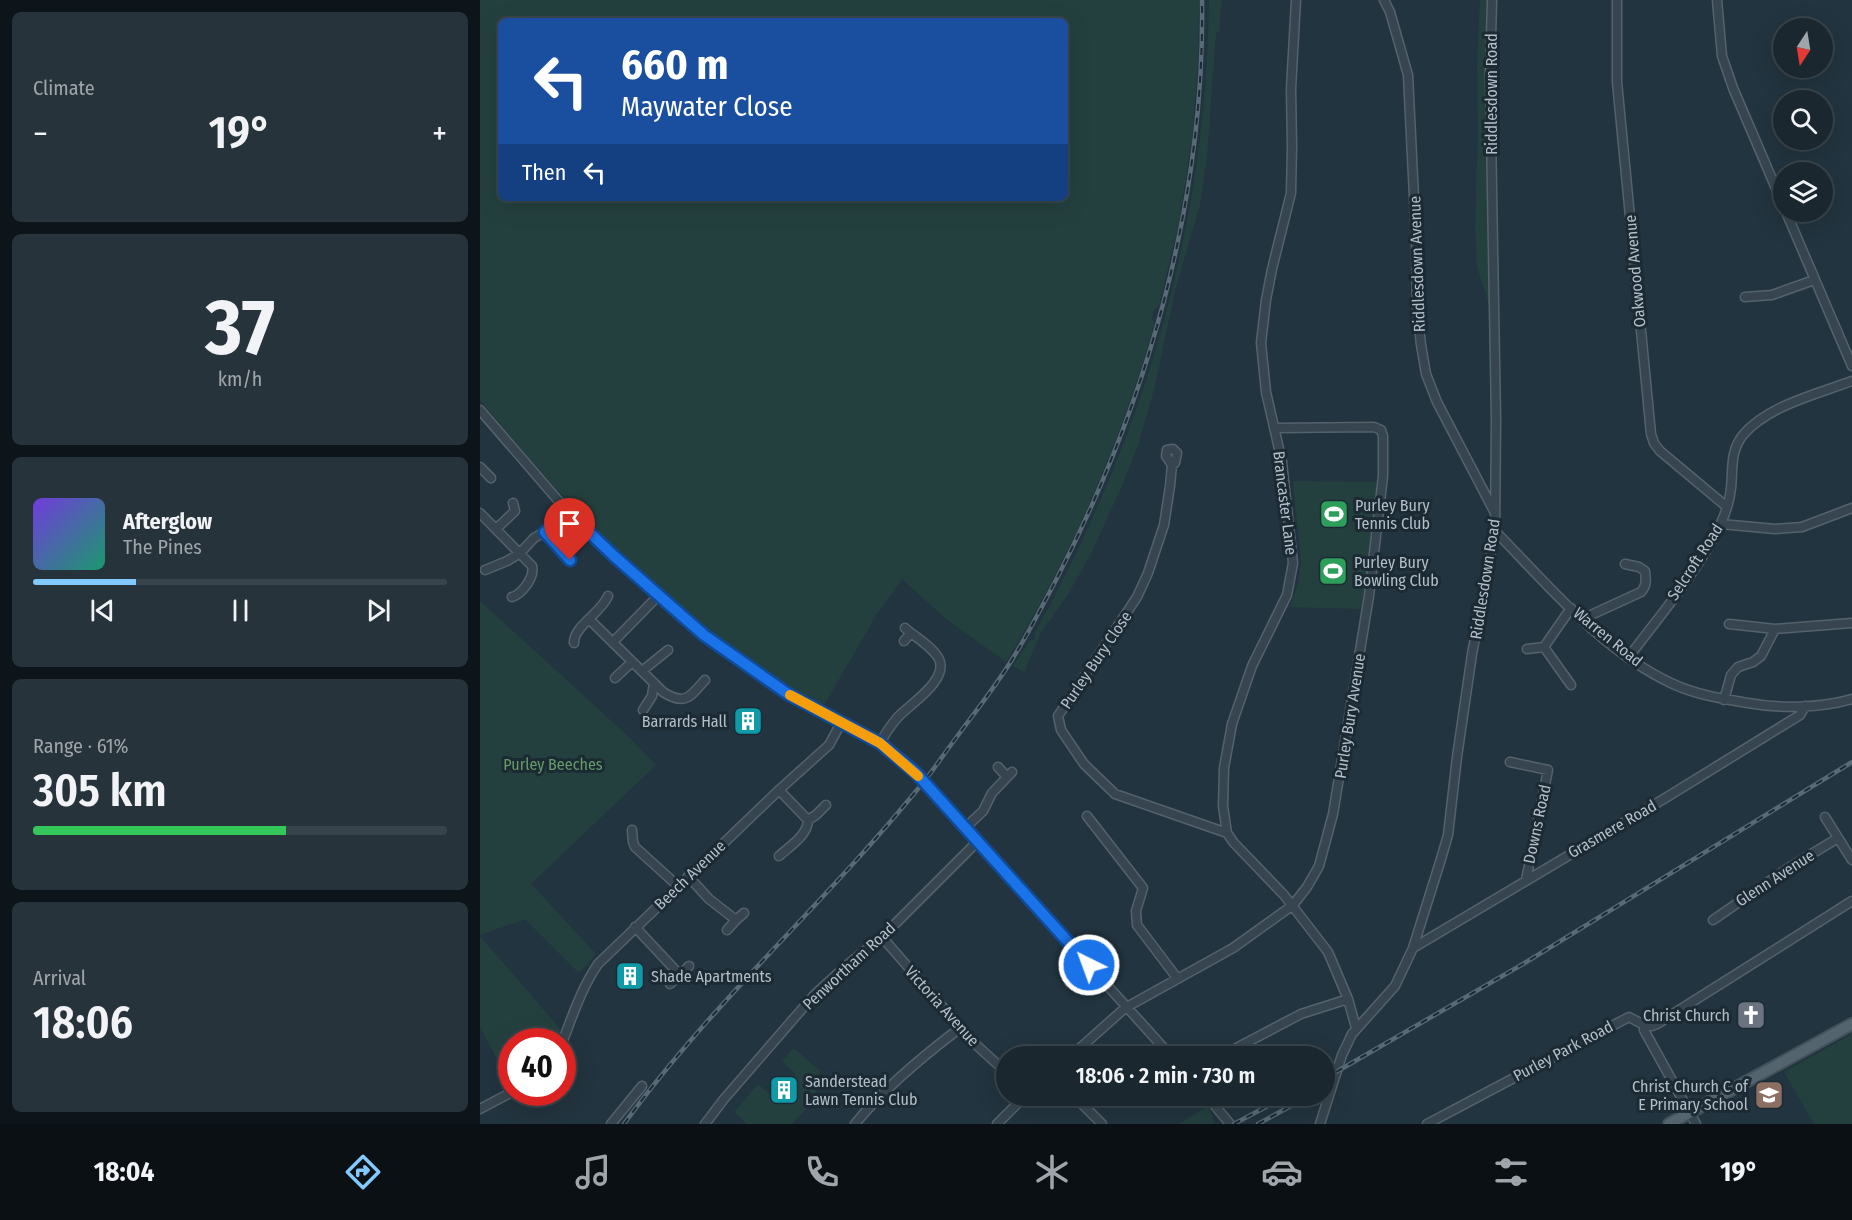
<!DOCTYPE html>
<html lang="en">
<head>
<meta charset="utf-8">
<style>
	:root { --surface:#1a272f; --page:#27333b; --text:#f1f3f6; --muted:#9fa5aa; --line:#38444b; --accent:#81c9ff }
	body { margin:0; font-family:"Fira Sans Condensed",sans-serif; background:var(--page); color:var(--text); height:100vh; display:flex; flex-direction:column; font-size:22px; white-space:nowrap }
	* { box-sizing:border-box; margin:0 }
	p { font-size:20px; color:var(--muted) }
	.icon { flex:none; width:33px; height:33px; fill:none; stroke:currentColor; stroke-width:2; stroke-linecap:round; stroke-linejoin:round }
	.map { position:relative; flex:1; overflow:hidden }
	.drawer { display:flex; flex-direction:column; gap:12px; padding:12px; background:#0e151a; width:480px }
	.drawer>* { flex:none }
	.top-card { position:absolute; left:18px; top:18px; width:570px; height:183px; border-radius:9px; box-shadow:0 6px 24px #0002,0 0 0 2px var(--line); background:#1a4fa0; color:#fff; overflow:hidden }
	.needle { width:39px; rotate:192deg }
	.fabs { position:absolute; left:1293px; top:18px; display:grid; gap:12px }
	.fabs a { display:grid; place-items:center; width:60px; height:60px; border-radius:50%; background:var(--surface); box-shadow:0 6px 24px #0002,0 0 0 2px var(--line); font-size:30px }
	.speed { position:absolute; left:18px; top:1028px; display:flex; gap:12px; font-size:30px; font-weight:700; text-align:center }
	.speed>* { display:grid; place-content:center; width:78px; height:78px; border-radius:50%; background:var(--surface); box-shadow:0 6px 24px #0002,0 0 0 2px var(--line); line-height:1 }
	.speed .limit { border:9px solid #d22; background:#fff; color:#111 }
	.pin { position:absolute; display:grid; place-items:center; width:51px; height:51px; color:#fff; margin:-62px -26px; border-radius:50% 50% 50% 0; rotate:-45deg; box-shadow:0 0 6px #0007 }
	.pin .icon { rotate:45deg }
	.me { position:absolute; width:66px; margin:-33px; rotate:318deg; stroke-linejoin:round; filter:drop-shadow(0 0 4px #0008) }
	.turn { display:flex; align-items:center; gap:21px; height:126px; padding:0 24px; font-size:27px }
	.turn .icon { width:78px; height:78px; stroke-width:2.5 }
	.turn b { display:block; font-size:42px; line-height:51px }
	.then { display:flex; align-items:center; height:57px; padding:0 24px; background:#0003; gap:12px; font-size:22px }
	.big { font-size:45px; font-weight:600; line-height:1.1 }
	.drawer .widget { flex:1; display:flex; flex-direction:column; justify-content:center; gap:9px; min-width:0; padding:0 21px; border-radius:9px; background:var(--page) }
	.drawer .dial { align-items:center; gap:0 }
	.dial b { font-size:78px; line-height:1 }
	.song { display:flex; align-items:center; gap:18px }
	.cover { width:72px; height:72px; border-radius:9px; background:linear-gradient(135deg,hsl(260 70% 55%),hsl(160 70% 35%)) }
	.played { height:6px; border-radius:3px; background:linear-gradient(90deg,var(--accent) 25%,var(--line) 25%) }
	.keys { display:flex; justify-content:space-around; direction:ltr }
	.heat { display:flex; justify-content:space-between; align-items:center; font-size:33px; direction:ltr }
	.charge { height:9px; border-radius:4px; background:linear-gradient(90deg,#34c759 61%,var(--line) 0) }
	.trip { position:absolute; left:516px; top:1046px; width:339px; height:60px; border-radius:30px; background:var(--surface); box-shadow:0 6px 24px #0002,0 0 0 2px var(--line); font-weight:600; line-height:60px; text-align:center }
	.tab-bar { display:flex; height:96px; justify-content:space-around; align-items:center; background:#0a1013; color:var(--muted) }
	.tab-bar .icon { width:42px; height:42px }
	.tab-bar .active { color:var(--accent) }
	.tab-bar b { font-size:27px; color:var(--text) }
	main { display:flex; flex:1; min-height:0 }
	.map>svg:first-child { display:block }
	.green { fill:#24403e; fill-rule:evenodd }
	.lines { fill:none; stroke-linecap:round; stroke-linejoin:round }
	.minor-casing { stroke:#54626c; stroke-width:11 }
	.major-casing { stroke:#42515a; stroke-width:14 }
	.minor { stroke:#36454f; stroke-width:8 }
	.major { stroke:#54646f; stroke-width:10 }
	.rail-casing { stroke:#586a76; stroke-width:4.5 }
	.rail { stroke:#1b2a33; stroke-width:2; stroke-dasharray:7; stroke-linecap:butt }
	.minor-bridge-casing { stroke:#54626c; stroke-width:11; stroke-linecap:butt }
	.minor-bridge { stroke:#36454f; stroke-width:8 }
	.route-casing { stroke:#114b97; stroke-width:15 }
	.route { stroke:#1a73e8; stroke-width:10 }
	.slow { stroke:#f59e0b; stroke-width:10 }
	.labels { text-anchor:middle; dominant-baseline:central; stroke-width:6; stroke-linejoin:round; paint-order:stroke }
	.street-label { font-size:16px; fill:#b2bfca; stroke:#1b2a33 }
	.poi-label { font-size:16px; fill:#b2bfca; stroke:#1b2a33; text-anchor:start }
	.park-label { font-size:16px; fill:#679c69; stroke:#1b2a33 }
</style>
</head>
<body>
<main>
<section class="drawer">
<div class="widget"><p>Climate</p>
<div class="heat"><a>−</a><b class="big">19°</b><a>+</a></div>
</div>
<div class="widget dial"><b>37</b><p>km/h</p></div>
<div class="widget">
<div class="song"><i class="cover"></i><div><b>Afterglow</b><p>The Pines</p></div></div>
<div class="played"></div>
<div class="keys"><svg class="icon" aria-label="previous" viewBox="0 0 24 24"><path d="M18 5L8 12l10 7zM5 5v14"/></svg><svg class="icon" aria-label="pause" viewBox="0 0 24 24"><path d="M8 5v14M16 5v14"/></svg><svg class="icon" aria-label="next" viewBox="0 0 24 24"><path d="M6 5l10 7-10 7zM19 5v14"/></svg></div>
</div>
<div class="widget"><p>Range · 61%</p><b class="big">305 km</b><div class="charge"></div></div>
<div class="widget"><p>Arrival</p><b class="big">18:06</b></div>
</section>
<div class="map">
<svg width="1372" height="1124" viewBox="0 0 1372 1124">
	<rect width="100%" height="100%" fill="#22343f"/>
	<path class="green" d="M0,0H719L718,61L712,139L698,227L679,305L673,311L672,319L675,323C640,444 592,554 526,662L465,618L422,579L397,614L344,705C292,680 245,644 201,606C164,575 126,543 93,507C61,472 30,436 0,400ZM21,21H585V198H21Z
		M729,0H742L739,32H736L727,158L720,205L696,287L674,390L658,445L644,481L612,552L587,596L561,632L544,672L533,666L550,640H554L556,637L554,634C664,437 727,226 729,0Z
		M1000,0H1007L1005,74L1010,307L997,267L995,226L998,131L997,66Z
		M813,481L897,482L882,609L810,607L818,584L821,562Z
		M0,601L149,737L176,765L51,884L116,954L99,973L45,919L0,935Z
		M0,936L81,1030L77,1041H32L31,1085L0,1027Z
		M1372,1034V1124H1334L1304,1072Z
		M314,1048L341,1072L329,1085L340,1095L312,1124H267L254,1112L278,1084L293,1097L316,1074L302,1061Z
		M728,1106L735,1124H699Z"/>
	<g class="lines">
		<g class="minor-casing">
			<path id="minor" d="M816,0L811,89L812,146L811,193L792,269L786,300L781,343L786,392L802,462L813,563L807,595L772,666L752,724L744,768L743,806L747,833L754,843L804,895L848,952L868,999L876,1028
				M904,0L910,12L928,75L936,238L937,308L941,345L946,374L957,402L1015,513
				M1137,0V82L1171,434L1174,443L1180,451L1247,507
				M1237,0L1242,56L1253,88L1304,207
				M1306,212L1372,366
				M1265,297L1292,295L1334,280
				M0,410L89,513L134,556L224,635L308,694L400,743L436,773
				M692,465L695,463L697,453L693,449L687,450L686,456L692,465L690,486L684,525L668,573L657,597L578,716L581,730L604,764L635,794L747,833
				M0,467L11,478
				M0,513L52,566C55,577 42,594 32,597
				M1241,524L1295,529L1322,527L1372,508
				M16,529L35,511L33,503
				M1015,531C1069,586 1122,651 1193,684C1217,695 1243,699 1268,703C1301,709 1340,708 1372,699
				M65,532L90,560
				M5,570L27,561L40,553L54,538L70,529L89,513
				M1102,619L1161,592C1167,585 1166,580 1165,571L1159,567L1145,564
				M110,620L183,692C205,706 210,697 225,680
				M1249,624L1295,629
				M424,641L431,633
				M133,642L178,596
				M94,643C93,627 121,613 128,596
				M1064,647L1091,685
				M1047,649L1064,647L1091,608
				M1148,658C1180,615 1218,572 1241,523C1246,512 1250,499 1251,488C1253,469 1250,451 1263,435C1287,406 1337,394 1372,381
				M162,671L188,650
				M135,678L152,662
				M1244,700L1251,675L1258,667L1273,662L1281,656L1295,629L1372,623
				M163,710L172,696L174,683
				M400,743C405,734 411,725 418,717C430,704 469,680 459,659C453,647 435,637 425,628
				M1030,762L1068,770L1046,880
				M518,767L527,777
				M299,790L328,820C328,835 310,846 299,856
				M457,797L691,1056
				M607,816L663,888L656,911L657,925L697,978
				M1345,817L1372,860
				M328,820L336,815L346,805
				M484,829L503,811L512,793L532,772
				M152,830L153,842L155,847L198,886
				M208,876L229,899L256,920L247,930
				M256,920L264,913
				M1233,920L1310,867L1358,838
				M155,927L200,975L190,984
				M402,937L494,1043L526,1072
				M933,948L1187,797L1320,715L1325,706
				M200,975L209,966
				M1164,1025L1172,1026L1177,1024L1372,901
				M82,1043C93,1015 101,989 118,964L299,790L349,745L361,723
				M591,1056L645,1008L753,948L813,905L827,887L839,866L853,814L889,596L903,476V436L901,430L894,427L794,428
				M741,1056L821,1014L868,999
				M593,1095L622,1124
				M726,1095L750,1124
				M0,1109L32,1092
				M131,1124L162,1086
				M225,1124L244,1099L335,994L367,965L402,937L497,842
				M375,1124C404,1088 443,1056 480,1028
				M517,1124L546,1095
				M840,1124L862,1055L872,1034L915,986L933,948L961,859L968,835L977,757L992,654L1015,531L1016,419L1010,74L1012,0
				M947,1124L1149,1017L1164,1025V1030L1216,1124"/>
		</g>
		<g class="major-casing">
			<path id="major" d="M1189,1124L1372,1024"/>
		</g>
		<use href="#minor" class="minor"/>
		<use href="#major" class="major"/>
		<g class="rail-casing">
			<path id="rail" d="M844,1079L1043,964L1372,762
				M144,1124C231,1004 343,905 437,790C451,774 463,755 476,738C495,712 516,686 533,658C549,632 563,605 577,578C668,401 725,200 722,0
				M754,1124L808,1095
				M778,1124L831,1095"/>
		</g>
		<use href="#rail" class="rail"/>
		<g class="minor-bridge-casing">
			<path id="minor-bridge" d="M436,773L457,797"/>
		</g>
		<use href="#minor-bridge" class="minor-bridge"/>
	</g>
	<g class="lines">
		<g class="route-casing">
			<path id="route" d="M90,560L65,532L89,513L134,556L224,635L308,694L400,743L436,773L609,965"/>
		</g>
		<use href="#route" class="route"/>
		<path class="slow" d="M310,695L400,743L438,776"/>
	</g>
	<defs>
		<g id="stadium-square" transform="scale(1.5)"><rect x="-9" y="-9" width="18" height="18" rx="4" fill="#2e9e5b" stroke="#1b2a33"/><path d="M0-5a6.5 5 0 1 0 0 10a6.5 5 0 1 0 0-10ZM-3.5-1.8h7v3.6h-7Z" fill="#fff"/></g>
		<g id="building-square" transform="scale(1.5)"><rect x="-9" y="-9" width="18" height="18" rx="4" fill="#0f9aa8" stroke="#1b2a33"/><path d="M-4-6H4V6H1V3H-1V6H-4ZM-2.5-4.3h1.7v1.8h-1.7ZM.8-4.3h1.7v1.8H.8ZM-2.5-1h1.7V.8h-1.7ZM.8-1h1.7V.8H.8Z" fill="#fff"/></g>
		<g id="church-square" transform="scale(1.5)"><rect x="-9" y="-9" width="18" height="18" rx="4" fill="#6b7280" stroke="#1b2a33"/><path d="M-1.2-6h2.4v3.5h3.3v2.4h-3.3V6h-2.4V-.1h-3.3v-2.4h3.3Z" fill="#fff"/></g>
		<g id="school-square" transform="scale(1.5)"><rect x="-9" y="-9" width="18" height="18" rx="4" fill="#8d6e63" stroke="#1b2a33"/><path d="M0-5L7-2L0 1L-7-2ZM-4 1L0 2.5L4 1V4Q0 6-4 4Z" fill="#fff"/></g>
	</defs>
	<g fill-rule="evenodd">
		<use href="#stadium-square" x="854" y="514"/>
		<use href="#stadium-square" x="853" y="571"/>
		<use href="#building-square" x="268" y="721"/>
		<use href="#building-square" x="150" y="976"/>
		<use href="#church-square" x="1271" y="1015"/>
		<use href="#building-square" x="304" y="1090"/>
		<use href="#school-square" x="1289" y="1095"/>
	</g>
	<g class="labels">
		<g class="street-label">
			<text transform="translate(1011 94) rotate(-90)">Riddlesdown Road</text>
			<text transform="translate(937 264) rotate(-92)">Riddlesdown Avenue</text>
			<text transform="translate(1155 271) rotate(-95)">Oakwood Avenue</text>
			<text transform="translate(805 503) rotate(83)">Brancaster Lane</text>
			<text transform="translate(1215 562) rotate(-57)">Selcroft Road</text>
			<text transform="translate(1005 579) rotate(-81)">Riddlesdown Road</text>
			<text transform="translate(1128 637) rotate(39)">Warren Road</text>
			<text transform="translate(616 660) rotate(-56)">Purley Bury Close</text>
			<text transform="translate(870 716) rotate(-81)">Purley Bury Avenue</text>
			<text transform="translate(1057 824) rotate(-78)">Downs Road</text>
			<text transform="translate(1132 829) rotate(-30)">Grasmere Road</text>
			<text transform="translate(210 875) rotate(-44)">Beech Avenue</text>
			<text transform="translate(1295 878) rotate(-33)">Glenn Avenue</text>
			<text transform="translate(369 966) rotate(-43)">Penwortham Road</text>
			<text transform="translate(462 1006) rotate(48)">Victoria Avenue</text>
			<text transform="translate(1083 1051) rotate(-28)">Purley Park Road</text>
		</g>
		<g class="poi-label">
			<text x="875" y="505">Purley Bury<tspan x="875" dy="18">Tennis Club</tspan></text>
			<text x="874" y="562">Purley Bury<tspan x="874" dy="18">Bowling Club</tspan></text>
			<text x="247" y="721" text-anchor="end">Barrards Hall</text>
			<text x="171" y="976">Shade Apartments</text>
			<text x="1250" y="1015" text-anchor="end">Christ Church</text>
			<text x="325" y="1081">Sanderstead<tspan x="325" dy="18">Lawn Tennis Club</tspan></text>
			<text x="1268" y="1086" text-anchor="end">Christ Church C of<tspan x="1268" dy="18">E Primary School</tspan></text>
		</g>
		<g class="park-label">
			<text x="73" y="764">Purley Beeches</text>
		</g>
	</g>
</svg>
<div class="fabs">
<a><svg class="needle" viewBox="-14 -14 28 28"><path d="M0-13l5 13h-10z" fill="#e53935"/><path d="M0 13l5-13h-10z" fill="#9fa5aa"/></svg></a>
<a><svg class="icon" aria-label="search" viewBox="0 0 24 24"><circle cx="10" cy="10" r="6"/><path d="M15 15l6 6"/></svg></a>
<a><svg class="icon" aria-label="layers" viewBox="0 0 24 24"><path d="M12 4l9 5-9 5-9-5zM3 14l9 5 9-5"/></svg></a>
</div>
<div class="speed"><div class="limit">40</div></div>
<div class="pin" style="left:90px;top:560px;background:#d93025"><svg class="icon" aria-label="arrive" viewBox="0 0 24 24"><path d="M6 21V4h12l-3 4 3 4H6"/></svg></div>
<svg class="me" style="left:609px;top:965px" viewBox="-20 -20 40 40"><circle r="17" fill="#1a73e8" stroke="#fff" stroke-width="3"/><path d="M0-11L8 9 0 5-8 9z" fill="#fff"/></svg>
<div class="trip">18:06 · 2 min · 730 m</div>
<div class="top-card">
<div class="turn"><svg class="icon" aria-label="left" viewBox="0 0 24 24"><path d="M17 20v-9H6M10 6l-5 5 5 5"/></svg><div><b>660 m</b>Maywater Close</div></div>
<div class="then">Then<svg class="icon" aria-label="left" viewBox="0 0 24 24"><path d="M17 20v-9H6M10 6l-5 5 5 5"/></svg></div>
</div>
</div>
</main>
<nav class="tab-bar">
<b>18:04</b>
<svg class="icon active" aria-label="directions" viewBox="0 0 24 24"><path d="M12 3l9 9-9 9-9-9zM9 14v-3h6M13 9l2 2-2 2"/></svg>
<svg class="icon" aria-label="music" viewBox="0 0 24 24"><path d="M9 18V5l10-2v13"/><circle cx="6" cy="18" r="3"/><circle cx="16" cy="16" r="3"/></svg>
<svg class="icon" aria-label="phone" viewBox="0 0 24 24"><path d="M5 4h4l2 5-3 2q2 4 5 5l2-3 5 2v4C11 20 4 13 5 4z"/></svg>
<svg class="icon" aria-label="climate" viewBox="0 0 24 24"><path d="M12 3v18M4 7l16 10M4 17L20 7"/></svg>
<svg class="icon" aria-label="car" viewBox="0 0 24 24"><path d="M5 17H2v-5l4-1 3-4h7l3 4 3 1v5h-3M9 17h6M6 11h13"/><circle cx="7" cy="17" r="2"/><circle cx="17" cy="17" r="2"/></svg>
<svg class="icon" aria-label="filters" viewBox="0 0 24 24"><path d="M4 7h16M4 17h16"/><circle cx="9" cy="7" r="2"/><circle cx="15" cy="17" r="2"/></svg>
<b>19°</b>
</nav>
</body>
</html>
